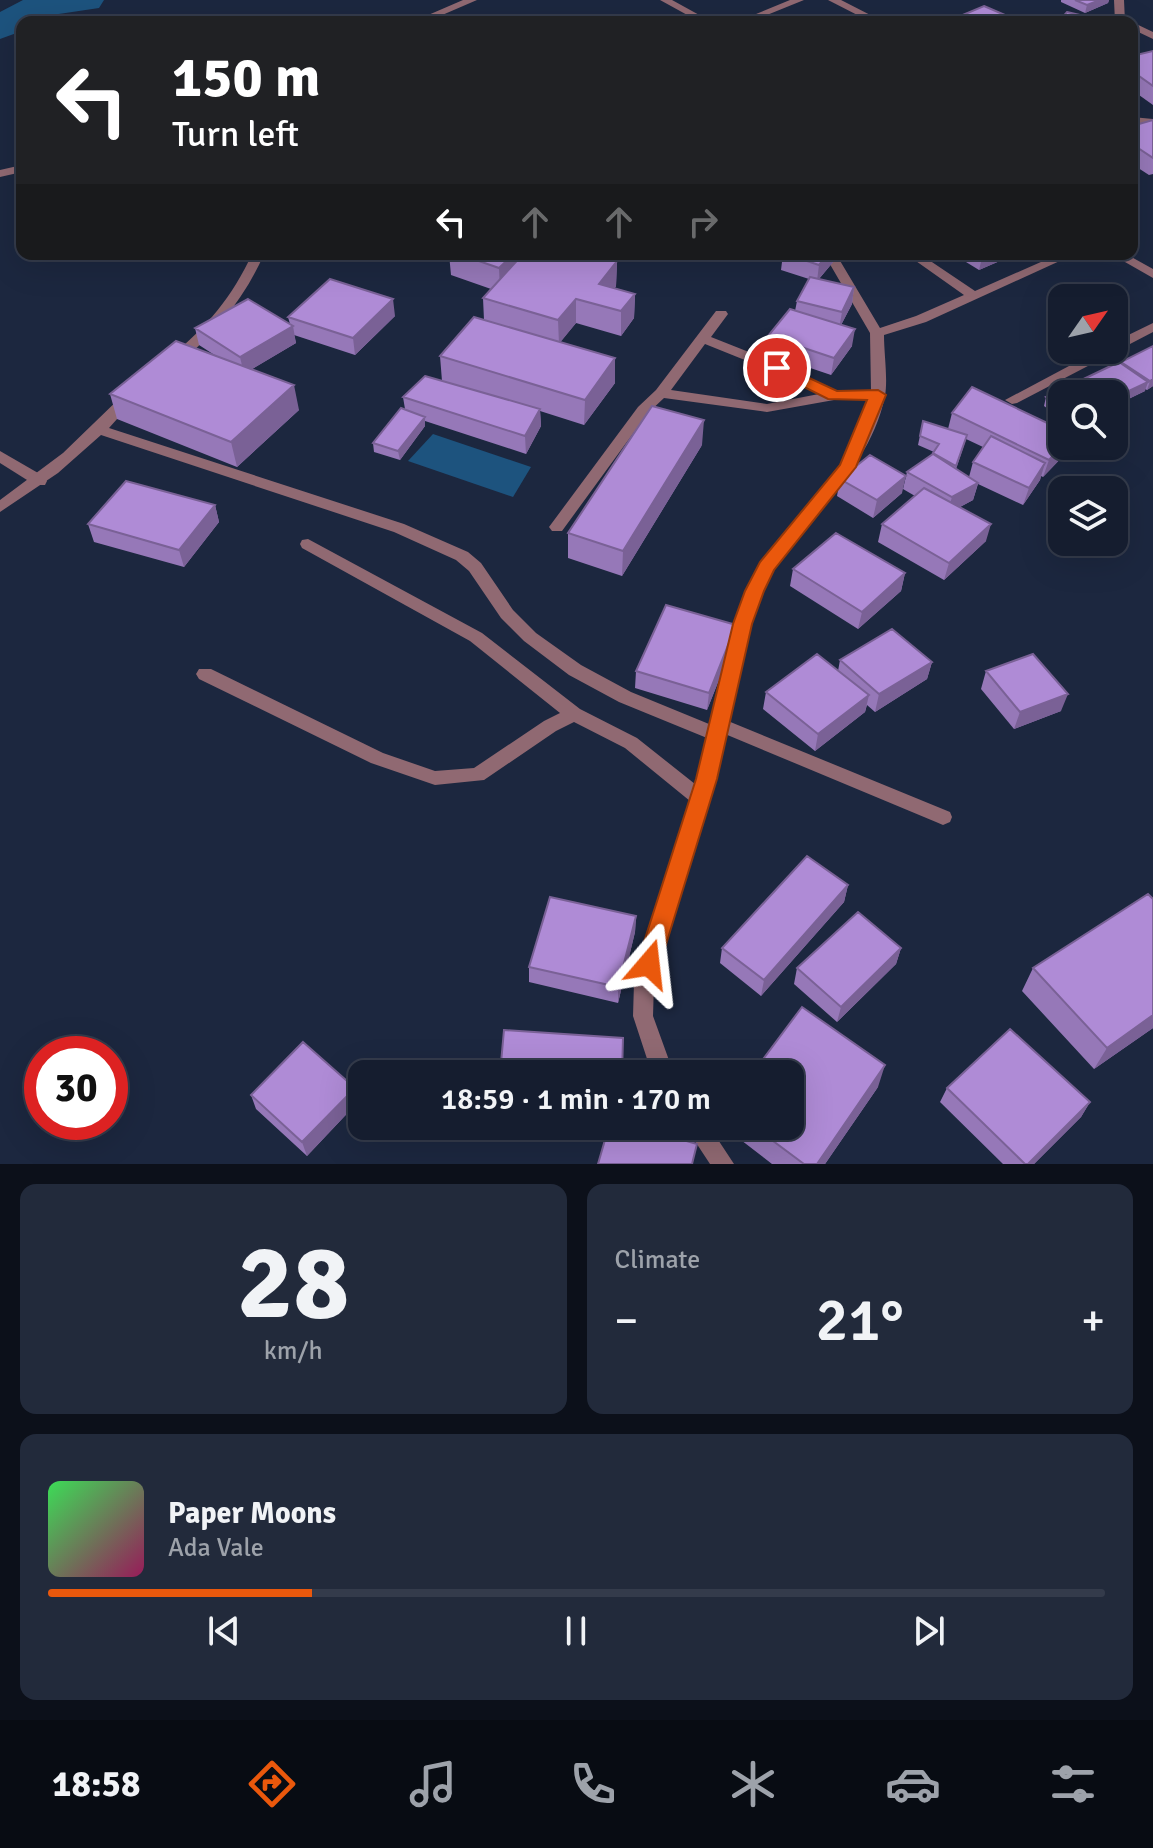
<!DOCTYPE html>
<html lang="en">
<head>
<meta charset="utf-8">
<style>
	:root { --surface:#151d2f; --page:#222a3b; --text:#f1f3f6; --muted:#9da2aa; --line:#343b4b; --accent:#ea580c }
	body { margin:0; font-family:Signika,sans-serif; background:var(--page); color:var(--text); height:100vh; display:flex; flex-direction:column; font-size:30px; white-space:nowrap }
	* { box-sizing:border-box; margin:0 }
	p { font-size:26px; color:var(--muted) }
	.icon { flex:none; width:44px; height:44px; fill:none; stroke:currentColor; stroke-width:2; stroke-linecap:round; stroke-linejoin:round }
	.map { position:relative; height:1164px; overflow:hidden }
	.sheet { display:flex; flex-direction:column; gap:20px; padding:20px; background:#0c101a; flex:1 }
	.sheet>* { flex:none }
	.hud { position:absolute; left:16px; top:16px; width:1122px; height:244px; border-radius:16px; box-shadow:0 8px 32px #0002,0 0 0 2px var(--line); background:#202124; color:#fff; overflow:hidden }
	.needle { width:52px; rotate:56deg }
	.buttons { position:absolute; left:1048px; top:284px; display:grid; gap:16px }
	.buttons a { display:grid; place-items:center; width:80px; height:80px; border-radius:16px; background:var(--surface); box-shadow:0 8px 32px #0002,0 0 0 2px var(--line); font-size:40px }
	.speed { position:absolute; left:24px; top:1036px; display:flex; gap:16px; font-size:40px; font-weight:700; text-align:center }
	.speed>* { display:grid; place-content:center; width:104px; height:104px; border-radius:50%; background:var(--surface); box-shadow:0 8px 32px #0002,0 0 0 2px var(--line); line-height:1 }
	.speed .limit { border:12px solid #d22; background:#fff; color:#111 }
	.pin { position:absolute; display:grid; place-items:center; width:68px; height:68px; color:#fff; margin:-34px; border:4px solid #fff; border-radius:50%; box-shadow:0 2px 8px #0007 }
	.me { position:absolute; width:88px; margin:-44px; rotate:17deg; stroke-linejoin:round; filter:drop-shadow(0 0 6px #0008) }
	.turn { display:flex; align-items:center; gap:28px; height:168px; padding:0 24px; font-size:36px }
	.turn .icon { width:104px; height:104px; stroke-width:2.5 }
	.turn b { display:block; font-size:56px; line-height:68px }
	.lanes { display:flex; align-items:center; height:76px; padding:0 24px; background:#0003; justify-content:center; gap:40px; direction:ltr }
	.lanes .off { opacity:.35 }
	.big { font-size:60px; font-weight:600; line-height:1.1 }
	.sheet .widget { flex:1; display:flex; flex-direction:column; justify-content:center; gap:12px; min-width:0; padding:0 28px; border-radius:16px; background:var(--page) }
	.sheet .dial { align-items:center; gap:0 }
	.dial b { font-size:104px; line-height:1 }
	.song { display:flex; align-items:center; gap:24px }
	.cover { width:96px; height:96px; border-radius:12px; background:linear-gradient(135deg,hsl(130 70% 55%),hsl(330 70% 35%)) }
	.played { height:8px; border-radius:4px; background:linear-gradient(90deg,var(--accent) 25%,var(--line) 25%) }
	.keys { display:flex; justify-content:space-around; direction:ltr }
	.heat { display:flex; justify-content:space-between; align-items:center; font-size:44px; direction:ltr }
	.sheet .tiles { flex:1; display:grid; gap:20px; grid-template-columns:1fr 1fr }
	.widget:last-child { grid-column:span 2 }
	.trip { position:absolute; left:348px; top:1060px; width:456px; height:80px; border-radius:16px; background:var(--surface); box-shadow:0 8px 32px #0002,0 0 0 2px var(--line); font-weight:600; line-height:80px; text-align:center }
	.dock { display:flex; height:128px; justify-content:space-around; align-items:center; background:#080c13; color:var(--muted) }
	.dock .icon { width:56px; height:56px }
	.dock .current { color:var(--accent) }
	.dock b { font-size:36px; color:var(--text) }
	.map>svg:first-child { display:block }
	.water { fill:#1d537e }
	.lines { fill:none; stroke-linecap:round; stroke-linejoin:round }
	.river { fill:#1d537e; fill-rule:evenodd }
	.lane { fill:#906972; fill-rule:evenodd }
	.street { fill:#906972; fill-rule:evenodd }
	.wall { fill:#9678b8; fill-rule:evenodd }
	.shaded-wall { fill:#7a6196 }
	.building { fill:#af8bd6; stroke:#7a6196; stroke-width:2 }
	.route { fill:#ea580c; stroke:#983908; stroke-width:2 }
</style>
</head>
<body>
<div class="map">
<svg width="1153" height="1164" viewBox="0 0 1153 1164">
	<rect width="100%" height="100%" fill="#1c273f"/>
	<path class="water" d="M433,434L531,467L513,497L408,461Z"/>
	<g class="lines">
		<path class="river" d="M23,0H104L99,8L52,15L40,22H22V31L0,39V12Z"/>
		<path class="lane" d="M0,451L45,477L47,481L45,485H35L0,463Z"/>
		<path class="street" d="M463,0H477L426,22H412Z
			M660,0H672L712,22H700Z
			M790,0H804L757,19L760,22H747L744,19Z
			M828,0H841L884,22H871Z
			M1114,0H1124L1125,22H1115Z
			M1132,22L1153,32V39L1132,29Z
			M1132,117L1153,119V125L1132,123Z
			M22,165V172L0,177V170Z
			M252,254H264C245,298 216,332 180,363H170V357C206,328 233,296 252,254Z
			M824,254H836L880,328L916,316L964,295L906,254H920L975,291L1059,254H1075L926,322L884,335C884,354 888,378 885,396C870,468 812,511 773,569C745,612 739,672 728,721L950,812L952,817L950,822L943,825L936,822L725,734L710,799L654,983L653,1016L674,1074H652L633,1016L634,983L690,801L625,748L574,722L556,731L484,780L435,785L371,763L199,679L196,674L199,669H211L383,753L435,771L474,768L544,721L560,713L470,641L302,548L300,544L302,540L308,539L482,633L580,709L637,738L695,784L707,738L619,702L569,675L524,641L501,618L469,571L456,560L394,532L101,435L58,473L0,512V500L63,453L124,394H134L136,397L134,400L109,428L404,524L468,552L481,563L513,610L536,633L581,665L631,692L709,724L734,624L746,591L760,563L842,465L869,400H834L767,412L664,398L648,413L562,531H552L549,527L638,407L656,390L716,311H726L728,314L711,337L782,365L836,392L871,391L870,333ZM705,344L772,371L819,394L767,404L671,390Z
			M1111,254H1126L1153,269V278Z
			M1153,323V332L1017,403L1012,404L1005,400L1099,350H1114V342Z
			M685,1126H709L734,1164H710Z"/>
	</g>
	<path class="wall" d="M1061,0H1109L1108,3L1085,13L1061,2Z
		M1153,51V105L1132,90V56Z
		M1153,120V174L1149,175L1132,164V126Z
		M449,254H591L617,261L616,286L615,288L635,294L634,318L621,336L576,323L560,342L615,358V383L584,425L540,411L541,426L526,454L425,421V426L400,460L374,452L373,443L405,409L403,397L442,381L440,356L484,320L483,298L491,289L451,275Z
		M714,254H732L728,259Z
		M783,254H835L834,261L819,279L854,287L852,304L841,325L852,346L831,375L766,353L768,336L795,311L797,301L809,279L781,270Z
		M953,254H1004L1002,260L979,270Z
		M395,316L355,355L294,335L296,343L252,369L299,410L237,467L117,419L110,394L216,356L199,345L195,328L290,324L288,317Z
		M1153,346V386L1147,390L1145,389V391L1114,406V394H1062V419L1044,406L1046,397L1120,363L1121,362Z
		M952,413L1067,452L1043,477L1041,476L1040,480L1023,505L978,484L973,500L960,507L986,541L944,580L878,542L882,524L915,496L903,489L907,472L933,454L934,452L918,445L923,421L948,429ZM966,439L983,447L973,462L969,477L956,469Z
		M702,445L622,576L568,558V533Z
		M840,479L902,493L873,518L837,496Z
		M215,505L219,522L184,567L94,542L88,524Z
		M793,569L905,573L901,591L858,629L790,586Z
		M734,642L707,710L635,688L636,671Z
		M840,660L932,662L927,679L875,712L867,705L865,712L815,751L763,709L766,692L838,671Z
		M986,671L1061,711L1014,729L981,689Z
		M848,885L844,902L761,996L720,963L722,948Z
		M636,916L635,932L618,1003L529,982V967Z
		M901,948L896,964L837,1022L794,984L797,968Z
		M1033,968L1153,1028L1094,1069L1022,991Z
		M878,1087L825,1164H772L724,1127V1126H790Z
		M355,1088L358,1102L307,1156L256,1109L251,1095Z
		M947,1088L1090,1102L1081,1117L1034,1164H1003L940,1102Z"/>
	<path class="shaded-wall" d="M1100,0H1109L1108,3L1085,13L1087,5Z
		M514,254H541L500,292L499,268Z
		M828,254H835L834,261L817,281L819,265Z
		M983,254H1004L1002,260L979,270Z
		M617,261L616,286L601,305L599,284Z
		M854,287L852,304L839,329L842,312Z
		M635,294L634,318L621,336V311Z
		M393,299L395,316L355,355L353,338Z
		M576,299V323L559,344L558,320Z
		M293,326L296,343L244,374L240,357Z
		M855,329L852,346L831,375L834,358Z
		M615,358V383L584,425L585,400Z
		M1153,379V386L1147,390L1150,381Z
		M1148,382L1145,391L1114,406V398Z
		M294,385L299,410L237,467L231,442Z
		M540,409L541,426L526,454L525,436Z
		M425,417V426L400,460L398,451Z
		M704,420L702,445L622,576L623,551Z
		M1062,446H1069L1067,452L1043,477L1049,460Z
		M1045,463L1040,480L1023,505L1029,488Z
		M906,476L902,493L873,518L877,500Z
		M978,483L973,500L947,514L952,497Z
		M215,505L219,522L184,567L179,550Z
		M991,524L986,541L944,580L949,563Z
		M905,573L901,591L858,629L862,612Z
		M736,625L734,642L707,710L709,693Z
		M932,662L927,679L875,712L879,694Z
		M1068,694L1061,711L1014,729L1020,712Z
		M869,695L865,712L815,751L818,734Z
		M848,885L844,902L761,996L764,980Z
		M636,916L635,932L618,1003V987Z
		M901,948L896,964L837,1022L841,1007Z
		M1153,1015V1028L1094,1069L1107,1048Z
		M885,1065L878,1087L825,1164H817Z
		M355,1088L358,1102L307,1156L302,1142Z
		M1090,1102L1081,1117L1034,1164H1028Z"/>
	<path class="building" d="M1075,0H1100L1087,5Z
		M984,6L1021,22H946Z
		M1067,12L1110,22H1058Z
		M1153,51V86L1132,71V56Z
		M1153,120V158L1132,144V126Z
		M459,254H514L499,268Z
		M523,254H591L617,261L599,284L635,294L621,311L576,299L558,320L483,298Z
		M786,254H828L819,265Z
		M810,277L854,287L842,312L797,301Z
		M330,279L393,299L353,338L288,317Z
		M248,299L293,326L240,357L195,328Z
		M790,309L855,329L834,358L768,336Z
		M474,317L615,358L585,400L440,356Z
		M176,341L294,385L231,442L110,394Z
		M1153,346V379L1150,381L1121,362Z
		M1119,362L1148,382L1114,398V394H1062V408L1046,397Z
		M425,376L540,409L525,436L403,397Z
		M972,387L1062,430V446L1049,460L952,413Z
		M652,406L704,420L623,551L568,533Z
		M401,408L425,417L398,451L373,443Z
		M923,421L967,435L956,466L933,453L939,444L920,436Z
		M991,436L1045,463L1029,488L973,462Z
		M933,454L978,483L952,497L907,472Z
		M870,455L906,476L877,500L840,479Z
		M126,481L215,505L179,550L88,524Z
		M924,488L991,524L949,563L882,524Z
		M836,533L905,573L862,612L793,569Z
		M666,605L736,625L709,693L636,671Z
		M892,629L932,662L879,694L840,660Z
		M817,654L869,695L818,734L766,692Z
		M1033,654L1068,694L1020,712L986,671Z
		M807,856L848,885L764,980L722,948Z
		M1148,894L1153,899V1015L1107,1048L1033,968Z
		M550,897L636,916L618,987L529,967Z
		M858,912L901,948L841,1007L797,968Z
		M802,1007L885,1065L817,1164H804L753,1126H790V1074H752Z
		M1010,1029L1090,1102L1028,1164H1025L947,1088Z
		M504,1030L623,1038L622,1074H500Z
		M303,1042L355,1088L302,1142L251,1095Z
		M609,1126H634L697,1144L692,1164H598Z"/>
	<path class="route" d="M777,363L837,391L878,390L886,395L856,467L774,570L764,591L752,624L717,779L660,964L657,972L649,975L641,972L637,964L696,779L733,624L745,591L760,562L840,465L867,400L828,399L772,371L769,368Z"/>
</svg>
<div class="buttons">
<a><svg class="needle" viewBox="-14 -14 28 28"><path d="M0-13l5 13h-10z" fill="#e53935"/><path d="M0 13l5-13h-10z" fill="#9da2aa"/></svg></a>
<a><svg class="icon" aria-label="search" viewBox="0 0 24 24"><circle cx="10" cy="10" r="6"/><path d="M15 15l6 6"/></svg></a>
<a><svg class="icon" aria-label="layers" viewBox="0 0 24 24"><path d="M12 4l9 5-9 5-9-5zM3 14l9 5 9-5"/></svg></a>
</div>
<div class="speed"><div class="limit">30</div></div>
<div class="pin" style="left:777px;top:368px;background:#d93025"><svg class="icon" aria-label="arrive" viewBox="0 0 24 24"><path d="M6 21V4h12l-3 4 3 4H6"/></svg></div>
<svg class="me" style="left:649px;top:964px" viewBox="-20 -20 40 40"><path d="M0-17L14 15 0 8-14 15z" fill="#ea580c" stroke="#fff" stroke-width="4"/></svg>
<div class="trip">18:59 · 1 min · 170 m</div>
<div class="hud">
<div class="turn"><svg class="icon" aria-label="left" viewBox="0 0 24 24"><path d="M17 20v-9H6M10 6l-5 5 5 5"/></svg><div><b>150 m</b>Turn left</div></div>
<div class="lanes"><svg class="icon" aria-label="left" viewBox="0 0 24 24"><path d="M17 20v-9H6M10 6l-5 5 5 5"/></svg><svg class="icon off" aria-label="ahead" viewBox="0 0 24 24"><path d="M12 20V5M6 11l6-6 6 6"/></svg><svg class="icon off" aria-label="ahead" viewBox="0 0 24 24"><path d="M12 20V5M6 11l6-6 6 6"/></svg><svg class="icon off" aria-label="right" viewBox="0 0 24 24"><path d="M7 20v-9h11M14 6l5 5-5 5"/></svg></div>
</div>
</div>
<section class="sheet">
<div class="tiles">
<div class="widget dial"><b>28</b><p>km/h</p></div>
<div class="widget"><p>Climate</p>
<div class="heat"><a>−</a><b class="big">21°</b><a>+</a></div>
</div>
<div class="widget">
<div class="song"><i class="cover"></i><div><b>Paper Moons</b><p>Ada Vale</p></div></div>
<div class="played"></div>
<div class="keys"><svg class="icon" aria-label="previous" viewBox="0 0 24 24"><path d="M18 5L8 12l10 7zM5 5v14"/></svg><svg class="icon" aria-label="pause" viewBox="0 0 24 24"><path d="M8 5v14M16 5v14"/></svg><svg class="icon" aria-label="next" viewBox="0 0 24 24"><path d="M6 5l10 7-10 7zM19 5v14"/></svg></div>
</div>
</div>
</section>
<nav class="dock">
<b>18:58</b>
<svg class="icon current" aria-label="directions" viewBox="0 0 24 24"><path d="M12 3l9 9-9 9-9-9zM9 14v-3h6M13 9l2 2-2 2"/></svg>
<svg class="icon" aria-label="music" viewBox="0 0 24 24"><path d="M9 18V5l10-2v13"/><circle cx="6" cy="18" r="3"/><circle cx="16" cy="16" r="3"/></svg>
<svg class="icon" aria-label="phone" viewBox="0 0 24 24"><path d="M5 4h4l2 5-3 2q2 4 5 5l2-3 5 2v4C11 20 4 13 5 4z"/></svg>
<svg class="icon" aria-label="climate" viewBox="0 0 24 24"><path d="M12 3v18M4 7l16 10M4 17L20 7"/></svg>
<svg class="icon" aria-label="car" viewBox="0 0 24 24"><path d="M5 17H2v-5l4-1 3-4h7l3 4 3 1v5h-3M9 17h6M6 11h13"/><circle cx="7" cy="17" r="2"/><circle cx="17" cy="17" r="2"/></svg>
<svg class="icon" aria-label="filters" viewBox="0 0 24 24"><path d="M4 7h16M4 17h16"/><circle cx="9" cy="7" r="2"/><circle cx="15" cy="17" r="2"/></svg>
</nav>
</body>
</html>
